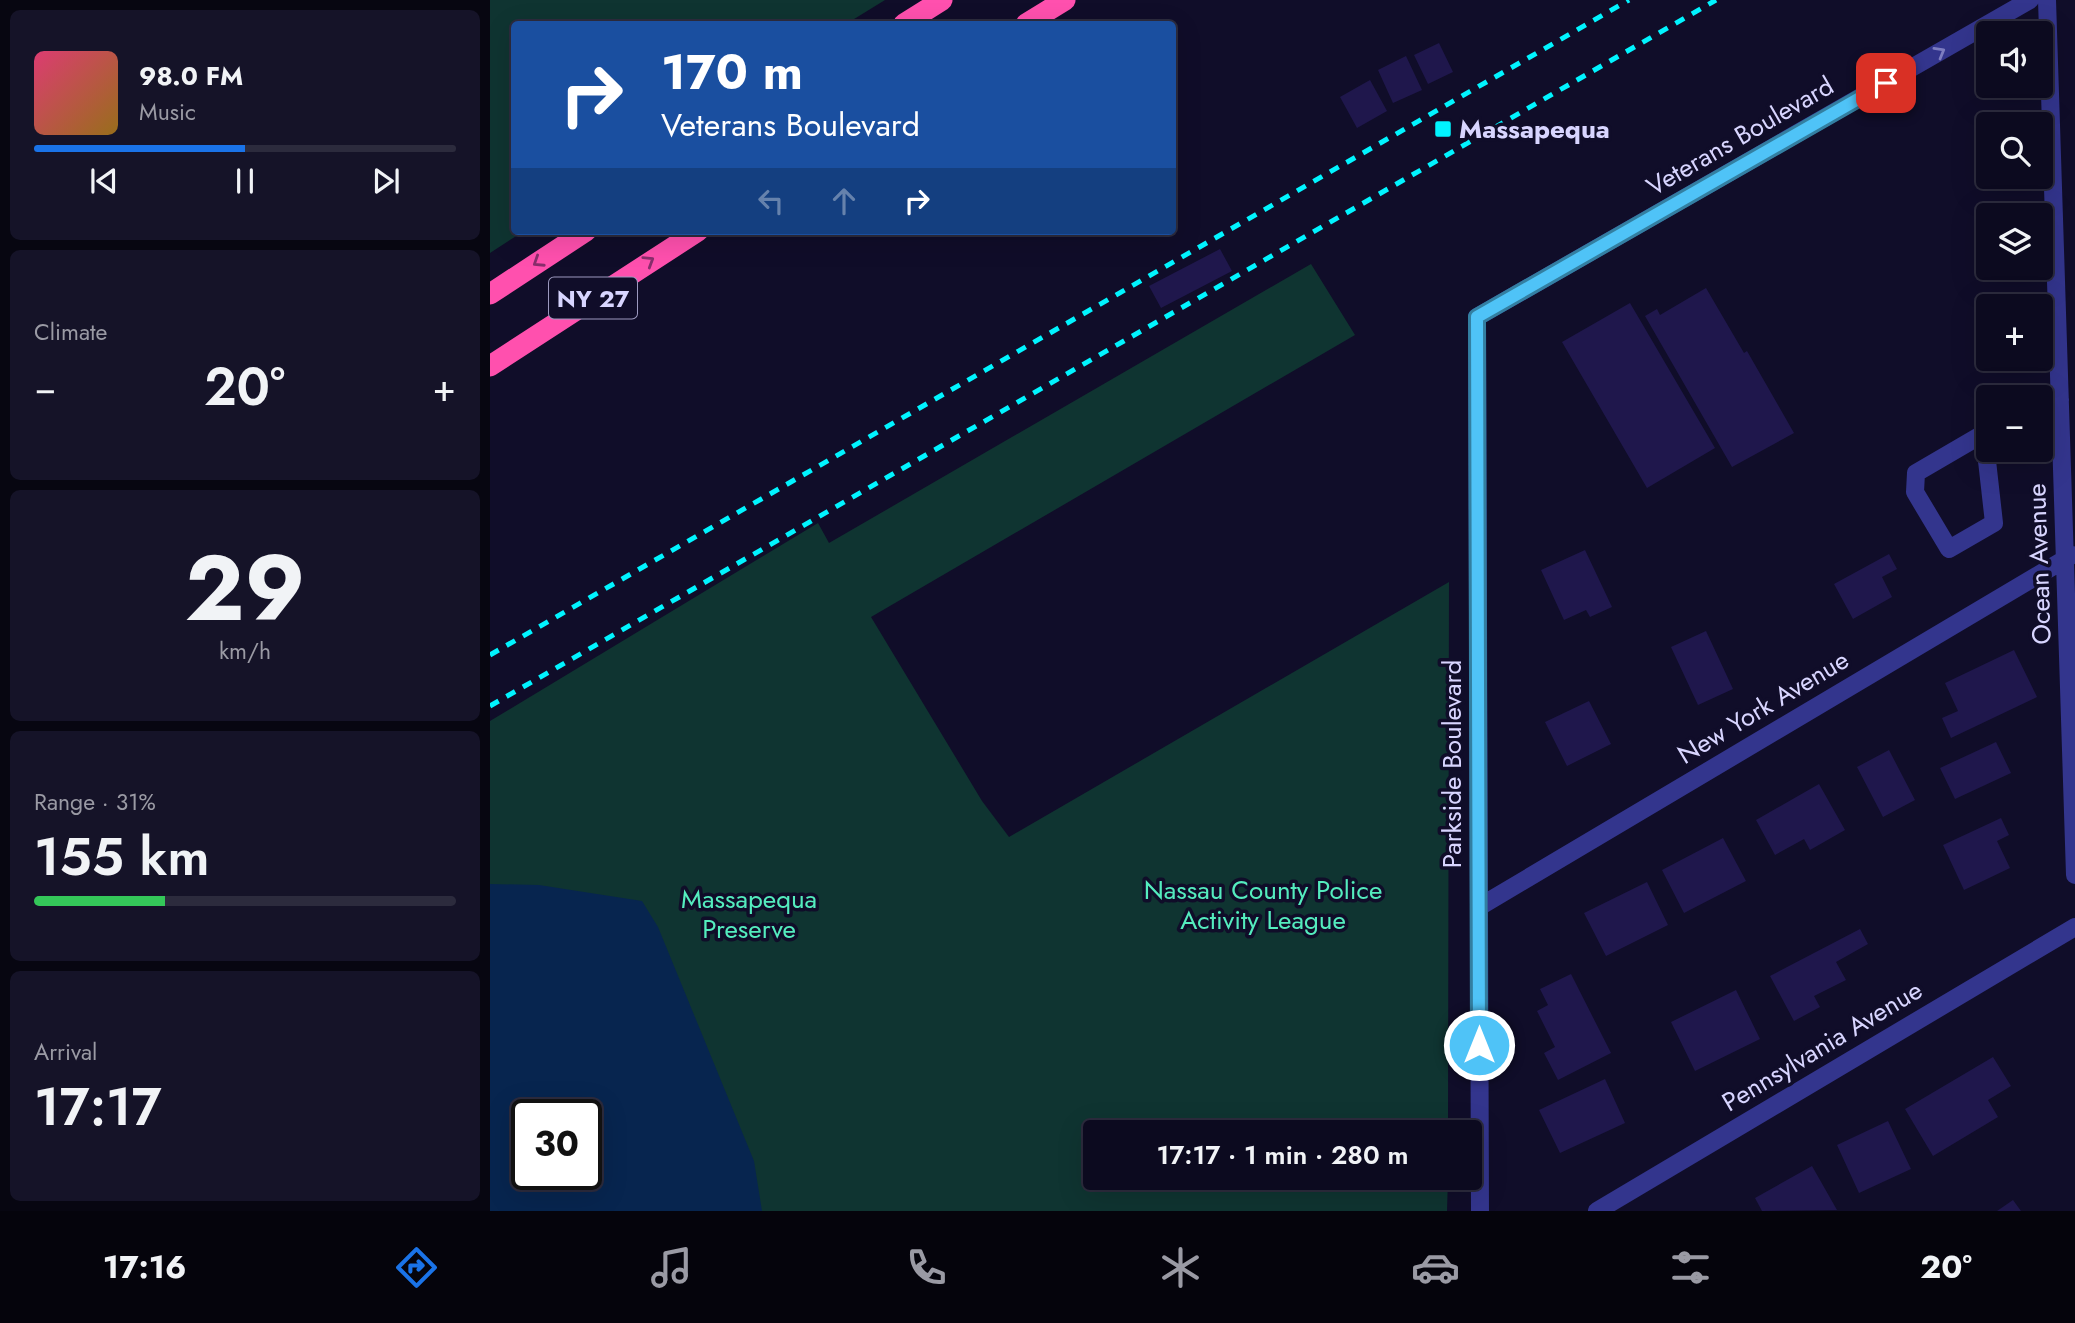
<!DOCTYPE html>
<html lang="en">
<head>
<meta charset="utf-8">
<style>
	:root { --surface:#0c0a1f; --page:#151328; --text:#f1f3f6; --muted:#9a9aa4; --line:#2c2b3d; --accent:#1a73e8 }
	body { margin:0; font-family:Jost,sans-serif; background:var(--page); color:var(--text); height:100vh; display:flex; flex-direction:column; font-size:26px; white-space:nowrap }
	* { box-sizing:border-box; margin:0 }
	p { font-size:23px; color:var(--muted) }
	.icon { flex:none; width:38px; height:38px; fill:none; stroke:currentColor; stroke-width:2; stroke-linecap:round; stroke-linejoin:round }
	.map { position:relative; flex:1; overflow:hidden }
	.side { display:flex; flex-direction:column; gap:10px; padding:10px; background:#070611; width:490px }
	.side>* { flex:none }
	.guide { position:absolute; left:21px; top:21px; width:665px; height:214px; border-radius:7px; box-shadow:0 7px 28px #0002,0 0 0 2px var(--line); background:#1a4fa0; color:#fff; overflow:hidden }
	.fabs { position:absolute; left:1486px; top:21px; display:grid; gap:14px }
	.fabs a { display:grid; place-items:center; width:77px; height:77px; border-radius:7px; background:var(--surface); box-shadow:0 7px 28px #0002,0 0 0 2px var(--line); font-size:35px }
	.speed { position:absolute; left:21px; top:1099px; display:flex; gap:14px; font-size:35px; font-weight:700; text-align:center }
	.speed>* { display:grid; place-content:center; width:91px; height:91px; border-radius:50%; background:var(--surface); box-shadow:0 7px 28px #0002,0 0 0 2px var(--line); line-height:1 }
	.speed .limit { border:4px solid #111; border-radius:10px; background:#fff; color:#111 }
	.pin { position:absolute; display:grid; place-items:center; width:60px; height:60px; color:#fff; margin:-30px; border-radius:14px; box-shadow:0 4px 10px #0006 }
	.me { position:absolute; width:77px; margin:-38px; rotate:0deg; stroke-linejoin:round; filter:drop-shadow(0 0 5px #0008) }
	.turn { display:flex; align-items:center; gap:24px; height:147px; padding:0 35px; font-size:32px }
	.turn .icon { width:91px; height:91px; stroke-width:2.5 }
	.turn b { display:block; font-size:49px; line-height:60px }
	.lanes { display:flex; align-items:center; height:66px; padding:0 35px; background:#0003; justify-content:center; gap:35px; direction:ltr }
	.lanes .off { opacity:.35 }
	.big { font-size:52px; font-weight:600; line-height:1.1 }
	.side .widget { flex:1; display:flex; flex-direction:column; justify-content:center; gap:10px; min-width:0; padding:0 24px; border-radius:10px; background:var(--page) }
	.side .dial { align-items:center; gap:0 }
	.dial b { font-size:91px; line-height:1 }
	.song { display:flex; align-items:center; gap:21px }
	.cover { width:84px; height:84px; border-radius:10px; background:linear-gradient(135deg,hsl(340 70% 55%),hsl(40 70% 35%)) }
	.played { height:7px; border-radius:4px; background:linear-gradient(90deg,var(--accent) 50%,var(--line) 50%) }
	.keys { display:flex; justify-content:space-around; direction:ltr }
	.heat { display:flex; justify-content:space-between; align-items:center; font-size:38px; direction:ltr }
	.charge { height:10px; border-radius:5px; background:linear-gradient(90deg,#34c759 31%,var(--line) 0) }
	.trip { position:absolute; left:593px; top:1120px; width:399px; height:70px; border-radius:7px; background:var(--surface); box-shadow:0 7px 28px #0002,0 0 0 2px var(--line); font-weight:600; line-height:70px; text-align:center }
	.dock { display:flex; height:112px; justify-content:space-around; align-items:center; background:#05040c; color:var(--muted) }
	.dock .icon { width:49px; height:49px }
	.dock .current { color:var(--accent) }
	.dock b { font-size:32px; color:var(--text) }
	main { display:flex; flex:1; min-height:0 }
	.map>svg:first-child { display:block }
	.green { fill:#0f3431; fill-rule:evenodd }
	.water { fill:#07254f; fill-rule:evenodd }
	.building { fill:#1f174c }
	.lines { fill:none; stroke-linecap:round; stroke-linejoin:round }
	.minor { stroke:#33358d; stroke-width:18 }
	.highway { stroke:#ff50ae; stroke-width:21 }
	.rail { stroke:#01f4ff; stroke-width:5; stroke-dasharray:10 9; stroke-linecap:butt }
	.oneway { stroke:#7d7dc0 }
	.oneway2 { stroke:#882e6c }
	.route-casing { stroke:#337fa1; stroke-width:18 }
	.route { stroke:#4fc3f7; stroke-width:12 }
	.poi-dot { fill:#01f4ff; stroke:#100d29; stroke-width:2.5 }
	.labels { text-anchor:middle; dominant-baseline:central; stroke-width:7; stroke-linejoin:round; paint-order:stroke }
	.shield { fill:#100d29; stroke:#9c99bf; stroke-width:2 }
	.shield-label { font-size:24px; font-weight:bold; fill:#d8d5ff }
	.poi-label { font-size:26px; font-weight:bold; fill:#d8d5ff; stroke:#100d29; text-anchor:start }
	.street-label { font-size:26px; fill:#d8d5ff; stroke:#100d29 }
	.park-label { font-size:26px; fill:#54ecbe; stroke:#100d29 }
</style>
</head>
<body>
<main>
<section class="side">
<div class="widget">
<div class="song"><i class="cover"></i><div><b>98.0 FM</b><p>Music</p></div></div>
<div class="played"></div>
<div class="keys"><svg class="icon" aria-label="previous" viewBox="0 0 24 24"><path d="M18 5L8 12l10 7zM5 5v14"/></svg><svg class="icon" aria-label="pause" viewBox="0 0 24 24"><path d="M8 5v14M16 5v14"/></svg><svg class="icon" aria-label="next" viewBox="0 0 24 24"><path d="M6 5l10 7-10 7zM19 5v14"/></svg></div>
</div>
<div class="widget"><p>Climate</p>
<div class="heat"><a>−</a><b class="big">20°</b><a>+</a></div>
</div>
<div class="widget dial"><b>29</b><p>km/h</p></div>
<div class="widget"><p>Range · 31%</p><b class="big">155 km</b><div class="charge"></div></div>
<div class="widget"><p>Arrival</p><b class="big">17:17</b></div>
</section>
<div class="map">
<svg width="1585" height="1211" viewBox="0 0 1585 1211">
	<rect width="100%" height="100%" fill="#100d29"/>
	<path class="green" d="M0,0H395L356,24H24V231H34L0,253Z
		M821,264L865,335L381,617L492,801L519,837L959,582L958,1132H606V1178H958L957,1211H0V721L328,523L339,543ZM37,1115H96V1174H37Z"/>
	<path class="water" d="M0,884L49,885L152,901L168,927L264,1161L272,1211H0ZM37,1115H96V1174H37Z"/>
	<path class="building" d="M949,43L963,72L938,84L924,55Z
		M916,56L932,90L903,103L888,70Z
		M880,80L897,111L867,128L850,97Z
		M730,249L742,271L671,308L659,286Z
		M1216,288L1254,353L1257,351L1304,433L1242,467L1155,316L1167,309L1170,315Z
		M1140,303L1225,448L1157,488L1072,342Z
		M1095,550L1122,607L1100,617L1096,610L1074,620L1051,570Z
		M1399,554L1407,569L1392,577L1402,597L1363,619L1344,584Z
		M1216,631L1243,689L1208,705L1181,647Z
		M1524,650L1547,697L1461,738L1452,718L1468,711L1455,683Z
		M1099,701L1121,744L1077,766L1055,722Z
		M1506,742L1521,773L1465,799L1450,768Z
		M1399,750L1425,800L1393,817L1367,767Z
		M1329,784L1355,830L1320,850L1314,839L1285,855L1266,820Z
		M1511,818L1519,835L1507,841L1520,868L1474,890L1453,845Z
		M1233,838L1256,881L1194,913L1172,870Z
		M1157,882L1178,925L1116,956L1094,913Z
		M1370,929L1378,944L1346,962L1356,980L1324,996L1330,1007L1304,1021L1280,976Z
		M1081,974L1121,1053L1068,1080L1054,1053L1065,1047L1047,1011L1058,1005L1050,989Z
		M1246,990L1270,1039L1205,1071L1181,1022Z
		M1503,1057L1521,1086L1498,1100L1508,1117L1443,1156L1415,1109Z
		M1115,1079L1135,1123L1070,1153L1049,1110Z
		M1398,1121L1421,1169L1369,1193L1347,1145Z
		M1322,1166L1347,1210L1272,1211L1265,1198Z
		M1523,1200L1531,1211H1507Z"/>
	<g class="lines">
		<path class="minor" d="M1557,0L1585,875
			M1550,407L1570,400
			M1494,434L1504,523L1459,549L1425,492L1426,473L1498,431
			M989,907L1582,555
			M990,1211L987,317L1540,0
			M1107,1211L1585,927"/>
		<path class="highway" d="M414,24L452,0
			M536,24L575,0
			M0,294L96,231
			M0,366L208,231"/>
		<path class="rail" d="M0,655L1139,0
			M0,706L1226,0"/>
	</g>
	<defs><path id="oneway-chevron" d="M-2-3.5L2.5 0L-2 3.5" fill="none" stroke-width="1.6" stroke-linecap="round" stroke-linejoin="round" transform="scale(1.75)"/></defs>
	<use class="oneway" href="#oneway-chevron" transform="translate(1450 52) rotate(-30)"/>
	<g class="oneway2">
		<use href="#oneway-chevron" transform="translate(159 261) rotate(-32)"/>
		<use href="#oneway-chevron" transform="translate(48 262) rotate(147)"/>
	</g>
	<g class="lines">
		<g class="route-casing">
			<path id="route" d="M989,1045L987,317L1396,83"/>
		</g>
		<use href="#route" class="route"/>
	</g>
	<rect class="poi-dot" x="944" y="120" width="18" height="18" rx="3.5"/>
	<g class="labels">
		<rect class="shield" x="59" y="277.5" width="88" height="41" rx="5"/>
		<g class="shield-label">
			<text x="103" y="298">NY 27</text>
		</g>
		<g class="poi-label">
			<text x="969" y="129">Massapequa</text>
		</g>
		<g class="street-label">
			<text transform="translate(1250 136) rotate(-30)">Veterans Boulevard</text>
			<text transform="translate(1549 564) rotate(-92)">Ocean Avenue</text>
			<text transform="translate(1273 707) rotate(-31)">New York Avenue</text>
			<text transform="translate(962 764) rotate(-90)">Parkside Boulevard</text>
			<text transform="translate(1332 1046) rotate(-31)">Pennsylvania Avenue</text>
		</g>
		<g class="park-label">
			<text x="773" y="890">Nassau County Police<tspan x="773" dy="30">Activity League</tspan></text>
			<text x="259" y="899">Massapequa<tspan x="259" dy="30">Preserve</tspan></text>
		</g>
	</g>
</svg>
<div class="fabs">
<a><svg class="icon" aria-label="sound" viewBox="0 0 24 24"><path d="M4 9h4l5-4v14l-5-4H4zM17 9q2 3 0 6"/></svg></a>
<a><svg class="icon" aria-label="search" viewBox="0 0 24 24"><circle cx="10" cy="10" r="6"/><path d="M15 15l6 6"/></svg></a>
<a><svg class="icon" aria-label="layers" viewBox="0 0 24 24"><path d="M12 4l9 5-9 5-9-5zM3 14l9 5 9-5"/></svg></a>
<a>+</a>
<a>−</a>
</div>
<div class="speed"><div class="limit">30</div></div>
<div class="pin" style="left:1396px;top:83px;background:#d93025"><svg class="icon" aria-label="arrive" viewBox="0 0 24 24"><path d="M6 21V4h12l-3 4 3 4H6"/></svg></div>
<svg class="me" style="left:989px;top:1045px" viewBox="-20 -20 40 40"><circle r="17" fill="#4fc3f7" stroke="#fff" stroke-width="3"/><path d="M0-11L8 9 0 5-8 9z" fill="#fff"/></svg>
<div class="trip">17:17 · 1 min · 280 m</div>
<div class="guide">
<div class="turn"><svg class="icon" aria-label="right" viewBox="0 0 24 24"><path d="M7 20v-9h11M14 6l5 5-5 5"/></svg><div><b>170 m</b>Veterans Boulevard</div></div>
<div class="lanes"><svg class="icon off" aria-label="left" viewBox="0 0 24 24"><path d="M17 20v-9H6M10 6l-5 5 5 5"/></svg><svg class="icon off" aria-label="ahead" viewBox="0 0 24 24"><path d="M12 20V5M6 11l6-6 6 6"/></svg><svg class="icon" aria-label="right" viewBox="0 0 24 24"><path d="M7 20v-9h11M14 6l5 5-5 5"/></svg></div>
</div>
</div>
</main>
<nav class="dock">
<b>17:16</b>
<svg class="icon current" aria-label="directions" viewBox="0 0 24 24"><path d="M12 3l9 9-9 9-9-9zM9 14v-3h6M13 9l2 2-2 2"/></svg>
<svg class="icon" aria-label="music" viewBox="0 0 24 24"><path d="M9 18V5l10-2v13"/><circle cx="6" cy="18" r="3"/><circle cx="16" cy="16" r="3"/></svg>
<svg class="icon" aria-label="phone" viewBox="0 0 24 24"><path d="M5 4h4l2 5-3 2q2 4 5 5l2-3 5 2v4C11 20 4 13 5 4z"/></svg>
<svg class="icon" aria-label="climate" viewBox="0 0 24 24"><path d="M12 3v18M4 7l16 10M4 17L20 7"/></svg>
<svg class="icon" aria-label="car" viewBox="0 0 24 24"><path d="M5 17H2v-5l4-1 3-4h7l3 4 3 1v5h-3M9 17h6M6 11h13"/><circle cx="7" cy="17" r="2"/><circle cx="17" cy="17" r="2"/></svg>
<svg class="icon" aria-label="filters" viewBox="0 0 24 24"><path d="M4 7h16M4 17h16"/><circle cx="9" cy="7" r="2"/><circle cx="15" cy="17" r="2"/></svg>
<b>20°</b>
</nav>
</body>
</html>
